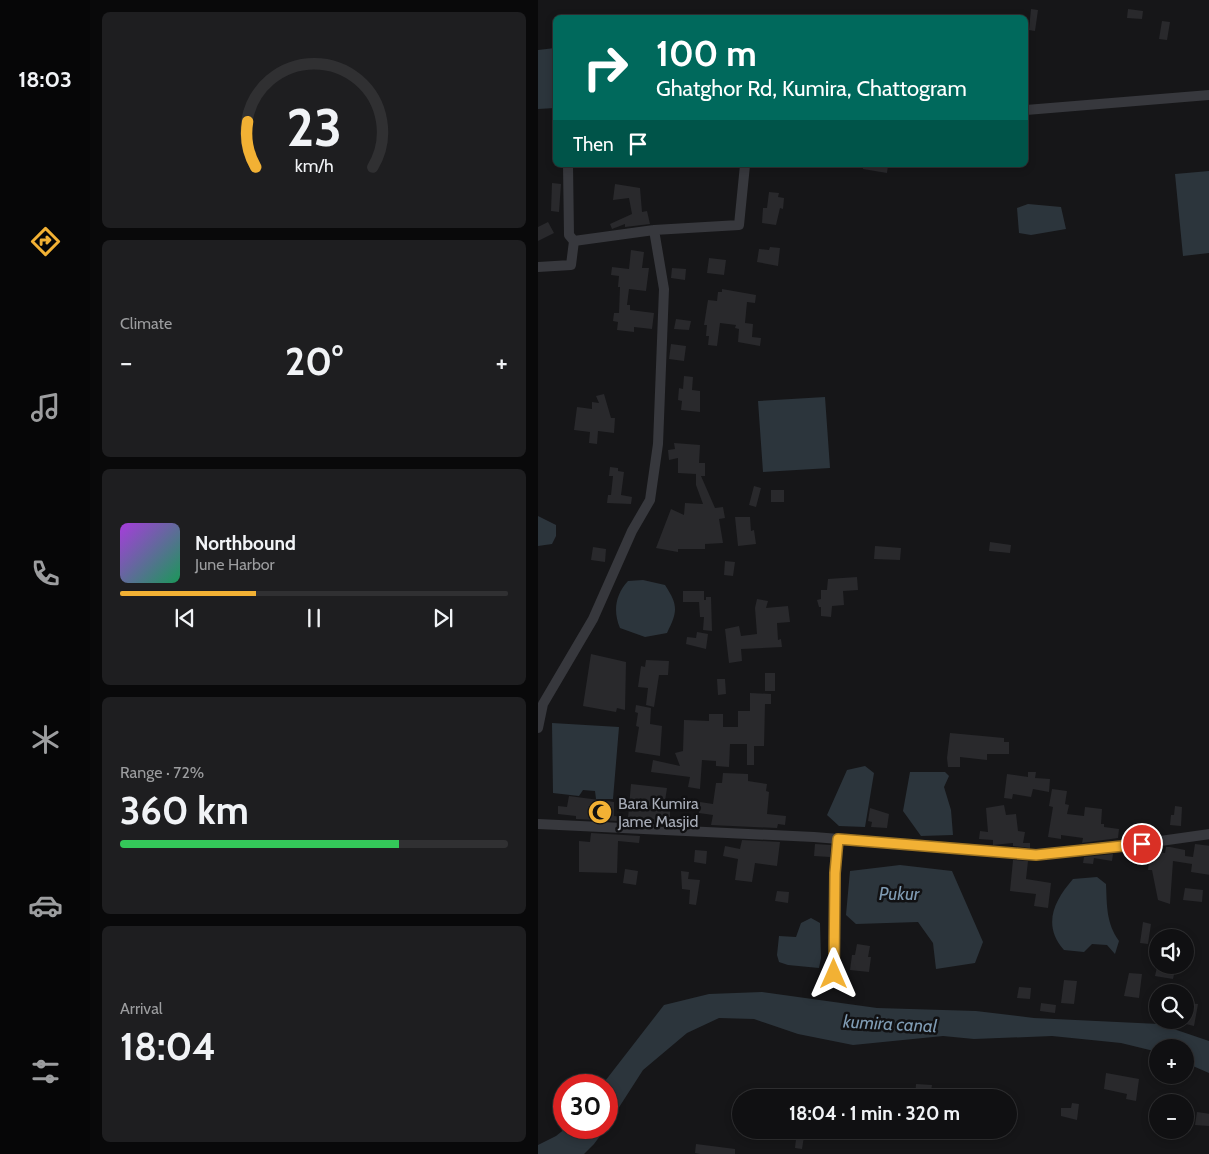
<!DOCTYPE html>
<html lang="en">
<head>
<meta charset="utf-8">
<style>
	:root { --surface:#101012; --page:#1e1e20; --text:#f1f3f6; --muted:#9c9d9f; --line:#303032; --accent:#f2b134 }
	body { margin:0; font-family:Cabin,sans-serif; background:var(--page); color:var(--text); height:100vh; display:flex; flex-direction:column; font-size:19px; white-space:nowrap }
	* { box-sizing:border-box; margin:0 }
	p { font-size:16px; color:var(--muted) }
	.icon { flex:none; width:28px; height:28px; fill:none; stroke:currentColor; stroke-width:2; stroke-linecap:round; stroke-linejoin:round }
	.map { position:relative; flex:1; overflow:hidden }
	.side { display:flex; flex-direction:column; gap:12px; padding:12px; background:#09090a; width:448px }
	.side>* { flex:none }
	.top-card { position:absolute; left:15px; top:15px; width:475px; height:152px; border-radius:8px; box-shadow:0 2px 8px #0003,0 0 0 1px var(--line); background:#00695c; color:#fff; overflow:hidden }
	.controls { position:absolute; left:611px; top:929px; display:grid; gap:10px }
	.controls a { display:grid; place-items:center; width:45px; height:45px; border-radius:50%; background:var(--surface); box-shadow:0 2px 8px #0003,0 0 0 1px var(--line); font-size:25px }
	.speed { position:absolute; left:15px; top:1074px; display:flex; gap:10px; font-size:25px; font-weight:700; text-align:center }
	.speed>* { display:grid; place-content:center; width:65px; height:65px; border-radius:50%; background:var(--surface); box-shadow:0 2px 8px #0003,0 0 0 1px var(--line); line-height:1 }
	.speed .limit { border:8px solid #d22; background:#fff; color:#111 }
	.pin { position:absolute; display:grid; place-items:center; width:42px; height:42px; color:#fff; margin:-21px; border:2px solid #fff; border-radius:50%; box-shadow:0 1px 5px #0007 }
	.me { position:absolute; width:55px; margin:-28px; rotate:0deg; stroke-linejoin:round; filter:drop-shadow(0 0 4px #0008) }
	.turn { display:flex; align-items:center; gap:18px; height:105px; padding:0 20px; font-size:22px }
	.turn .icon { width:65px; height:65px; stroke-width:2.5 }
	.turn b { display:block; font-size:35px; line-height:42px }
	.then { display:flex; align-items:center; height:48px; padding:0 20px; background:#0003; gap:10px; font-size:19px }
	.big { font-size:38px; font-weight:800; line-height:1.1 }
	.side .widget { flex:1; display:flex; flex-direction:column; justify-content:center; gap:8px; min-width:0; padding:0 18px; border-radius:8px; background:var(--page) }
	.side .dial { align-items:center; gap:0 }
	.dial svg { height:130px; overflow:visible; fill:none; stroke:var(--line); stroke-width:7; stroke-linecap:round; text-anchor:middle }
	.dial text { fill:var(--text); stroke:none }
	.song { display:flex; align-items:center; gap:15px }
	.cover { width:60px; height:60px; border-radius:8px; background:linear-gradient(135deg,hsl(280 70% 55%),hsl(150 70% 35%)) }
	.played { height:5px; border-radius:2px; background:linear-gradient(90deg,var(--accent) 35%,var(--line) 35%) }
	.keys { display:flex; justify-content:space-around; direction:ltr }
	.heat { display:flex; justify-content:space-between; align-items:center; font-size:28px; direction:ltr }
	.charge { height:8px; border-radius:4px; background:linear-gradient(90deg,#34c759 72%,var(--line) 0) }
	.trip { position:absolute; left:194px; top:1089px; width:285px; height:50px; border-radius:25px; background:var(--surface); box-shadow:0 2px 8px #0003,0 0 0 1px var(--line); font-weight:800; line-height:50px; text-align:center }
	main { display:flex; flex:1; min-height:0 }
	.menu { display:flex; flex-direction:column; width:90px; justify-content:space-around; align-items:center; background:#060607; color:var(--muted) }
	.menu .icon { width:35px; height:35px }
	.menu .current { color:var(--accent) }
	.menu b { font-size:22px; color:var(--text) }
	.map>svg:first-child { display:block }
	.water { fill:#2c353c }
	.building { fill:#29292c }
	.lines { fill:none; stroke-linecap:round; stroke-linejoin:round }
	.street { stroke:#37383d; stroke-width:10 }
	.route-casing { stroke:#9d7322; stroke-width:12 }
	.route { stroke:#f2b134; stroke-width:9 }
	.labels { text-anchor:middle; dominant-baseline:central; stroke-width:5; stroke-linejoin:round; paint-order:stroke }
	.poi-label { font-size:16px; fill:#a8adb8; stroke:#111113; text-anchor:start }
	.water-label { font-size:18px; font-style:italic; fill:#7f9bb3; stroke:#111113 }
</style>
</head>
<body>
<main>
<nav class="menu">
<b>18:03</b>
<svg class="icon current" aria-label="directions" viewBox="0 0 24 24"><path d="M12 3l9 9-9 9-9-9zM9 14v-3h6M13 9l2 2-2 2"/></svg>
<svg class="icon" aria-label="music" viewBox="0 0 24 24"><path d="M9 18V5l10-2v13"/><circle cx="6" cy="18" r="3"/><circle cx="16" cy="16" r="3"/></svg>
<svg class="icon" aria-label="phone" viewBox="0 0 24 24"><path d="M5 4h4l2 5-3 2q2 4 5 5l2-3 5 2v4C11 20 4 13 5 4z"/></svg>
<svg class="icon" aria-label="climate" viewBox="0 0 24 24"><path d="M12 3v18M4 7l16 10M4 17L20 7"/></svg>
<svg class="icon" aria-label="car" viewBox="0 0 24 24"><path d="M5 17H2v-5l4-1 3-4h7l3 4 3 1v5h-3M9 17h6M6 11h13"/><circle cx="7" cy="17" r="2"/><circle cx="17" cy="17" r="2"/></svg>
<svg class="icon" aria-label="filters" viewBox="0 0 24 24"><path d="M4 7h16M4 17h16"/><circle cx="9" cy="7" r="2"/><circle cx="15" cy="17" r="2"/></svg>
</nav>
<section class="side">
<div class="widget dial"><svg viewBox="0 0 100 80">
<path d="M14 69A42 42 0 1 1 86 69"/>
<path d="M14 69A42 42 0 0 1 9 41" stroke="#f2b134"/>
<text x="50" y="56" font-size="32" font-weight="700">23</text>
<text x="50" y="72" font-size="11">km/h</text>
</svg></div>
<div class="widget"><p>Climate</p>
<div class="heat"><a>−</a><b class="big">20°</b><a>+</a></div>
</div>
<div class="widget">
<div class="song"><i class="cover"></i><div><b>Northbound</b><p>June Harbor</p></div></div>
<div class="played"></div>
<div class="keys"><svg class="icon" aria-label="previous" viewBox="0 0 24 24"><path d="M18 5L8 12l10 7zM5 5v14"/></svg><svg class="icon" aria-label="pause" viewBox="0 0 24 24"><path d="M8 5v14M16 5v14"/></svg><svg class="icon" aria-label="next" viewBox="0 0 24 24"><path d="M6 5l10 7-10 7zM19 5v14"/></svg></div>
</div>
<div class="widget"><p>Range · 72%</p><b class="big">360 km</b><div class="charge"></div></div>
<div class="widget"><p>Arrival</p><b class="big">18:04</b></div>
</section>
<div class="map">
<svg width="672" height="1154" viewBox="0 0 672 1154">
	<rect width="100%" height="100%" fill="#161618"/>
	<path class="water" d="M17,48V108L0,109V50Z
		M671,171V253L645,256L637,174Z
		M490,204L523,207L528,229L493,235L481,233L479,208Z
		M287,397L292,468L225,472L220,401Z
		M0,516L18,525V536L14,544L0,546Z
		M105,580L127,585C140,605 140,611 129,633L107,637L82,628C75,612 77,595 90,581Z
		M14,723L81,727L75,799H58L57,791L45,790L41,796L15,793Z
		M327,766L336,773L327,827L301,826L289,815L309,770Z
		M372,772H407L411,776L406,787L413,810L415,835L383,836L365,811Z
		M362,865L414,871L445,942L437,963L398,969L395,943L380,922L318,924L308,915L312,871Z
		M559,877L568,884C569,905 568,923 581,941L577,954L569,945L554,944L546,952L526,950C504,925 516,901 535,879Z
		M273,918L282,923L283,958L281,968L250,965L241,962L239,955L241,936L258,937L263,923Z
		M224,992L339,1008L438,1011L496,1018L621,1024L671,1041V1073L648,1063V1048H620V1052L583,1043L514,1036L436,1039L405,1036L315,1045L260,1034L216,1019L181,1018L149,1033L105,1070L69,1126V1085H64L126,1005L171,994Z
		M28,1128H68L56,1144L46,1154H0V1145L18,1136Z"/>
	<path class="building" d="M493,9L500,10L497,31L491,30Z
		M590,9L605,11L604,19L589,18Z
		M624,21L632,22L629,40L621,39Z
		M325,165H350L349,173L325,169Z
		M14,183L23,184L21,212L13,211Z
		M77,184L102,188L104,212L109,211L112,224L87,227V224L74,229L72,224L94,214L91,198L75,200Z
		M231,192L241,193L240,197L246,198L245,209L242,208L238,225L224,223L225,208H229Z
		M10,222L16,233L0,241V227Z
		M232,247L242,248L240,266L219,262L221,249L231,250Z
		M93,250L106,252L104,268H111L108,291L91,289L89,305H92V310L116,313L114,329L96,327V332L79,330L80,322L75,321L76,313H81L82,287H80L81,276L73,275L74,267L91,269Z
		M171,258L188,260L186,275L169,273Z
		M134,268L148,269L147,280L133,278Z
		M184,289L218,295L217,303L209,302L207,323L215,324L214,337L223,338L222,346L200,342L201,329L197,328L198,325L182,323L179,346L170,345L171,336H168L169,325H166L170,300L179,301L180,292H184Z
		M138,319L153,321L151,330L136,329Z
		M133,344L148,346L146,361L131,359Z
		M146,376L155,377L154,390L162,391V412L143,410L144,401L140,400L141,388L145,389Z
		M66,394L73,418H77L76,433L60,431L59,444L51,443L52,432L36,430L39,407L54,409V402L61,403L58,396Z
		M136,443L162,445L161,463H167V476H163L177,508L185,507L187,518L181,519L185,543L167,544V549H140V552L118,548L133,509L146,515L147,503L165,504L158,485V474L140,473V458L131,460L130,450L137,449Z
		M72,467L80,468V471L86,472L83,495L94,497L93,504L69,503L70,495H73L75,476H71Z
		M216,486L223,488L218,507L211,505Z
		M233,490H246V502H233Z
		M197,517H212L213,531L216,530L218,544L200,546Z
		M452,542L473,545L472,553L451,551Z
		M337,546L363,548L362,560L336,559Z
		M55,547L68,549L67,562L53,560Z
		M187,561L197,562L195,576L186,575Z
		M319,577L320,590L305,591L306,605L294,606L293,617L283,616V607H281L279,600L283,599V590H289L290,579Z
		M145,591H166V600H168V597H173L174,631L165,630L166,617H162L161,602H145Z
		M219,599L230,601L228,608L250,606L252,622L239,623L240,640L243,639L244,647L203,649L204,661L191,663L187,629L201,626L203,636L219,634L217,608Z
		M159,632L170,634L168,649L148,644L149,637L158,638Z
		M53,654L88,662L87,710L79,708L78,712L45,706Z
		M108,660L131,661L130,675H121L116,707L108,705L110,688L100,687L103,666L107,667Z
		M227,673H237V691H227Z
		M179,679H187L188,694L180,695Z
		M212,693L233,694V704H227L226,746H216V765H209V744H192L191,767L178,766V761L164,760L162,789L150,787L152,777L113,772L115,760L142,766L137,753L145,751L146,720L171,721V714H185V727H200V711H212Z
		M98,705L113,708L112,724L124,726L122,756L97,752L101,727L98,726L100,713L97,712Z
		M412,733L466,738V742H471V754H449V760L422,757V767H410L409,758Z
		M490,772H498L497,778L512,779L511,792L495,789L493,797L475,794L474,799L466,798L469,774L490,777Z
		M185,773L210,774V781L229,784L228,791L231,792L229,814L248,816L247,825L240,824L239,828L173,825L175,815L161,813L162,802L175,804L178,783H184Z
		M93,784L129,788L127,801L132,802V823H116V819L102,820V822L38,819V816L20,814V806L29,807L31,796L76,802V816L90,818Z
		M514,789L529,791L527,804L531,805L529,814L546,816L547,807L564,809L563,824H566V827L581,829L580,838L544,843L545,838L523,835V839L510,837L515,807L511,806Z
		M466,805L468,815L478,814L480,831L487,832L485,843H492V848L475,846V843L455,845V840L441,839L442,831L450,832L448,808Z
		M637,806L644,807L643,826L632,825L633,815H636Z
		M332,808L351,814L349,828L333,827L334,822L330,821Z
		M53,833L102,836L101,843L80,841L79,873L41,872V841L52,842Z
		M204,840L242,842L239,866L217,863L214,882L197,880L200,859L185,856L187,846L202,849Z
		M277,844L293,845L292,857L276,856Z
		M657,844L672,846V875L653,872L654,864L635,861L632,904L620,900L614,870H610L612,851L627,853L628,847H632L647,850V856L655,857Z
		M157,850L169,851L168,864L156,862Z
		M575,854L574,861L556,858L555,864L545,863L546,857Z
		M475,860L490,861L488,879L513,883L510,908L496,906L498,894L472,891Z
		M87,869L100,871L98,885L85,883Z
		M143,871L151,872L150,879L162,880L158,905L151,904L152,890L144,889Z
		M647,888L665,890L664,902L645,900Z
		M239,891L251,892L250,903L237,901Z
		M605,922L613,924L610,944L602,943Z
		M319,944L332,946L330,957H333L331,972L312,970L314,955H317Z
		M619,967L637,970L635,979L617,976Z
		M591,973L604,974L601,998L586,996Z
		M526,980L539,981L536,1004L523,1003Z
		M481,987L493,988L492,999L479,998Z
		M503,1003L518,1005L517,1013L502,1011Z
		M648,1003L660,1004L656,1026L648,1024Z
		M568,1073L601,1079L598,1101L588,1099L589,1094L566,1089Z
		M378,1084L394,1085L392,1098H377Z
		M534,1103L541,1104L539,1120L523,1116V1108H533Z
		M659,1112L672,1114V1126L657,1125Z
		M230,1130H267L264,1149L257,1148L258,1139L229,1135Z
		M158,1144L197,1149V1154H162L157,1153Z"/>
	<g class="lines">
		<path class="street" d="M488,110L672,95
			M30,165L31,235L36,241L116,230L201,225L207,165
			M0,267L33,265L36,241
			M0,728L5,704L55,619L94,531L112,500L120,444L126,289L116,230
			M0,824L276,837L497,855L587,846L672,834
			M296,974L297,873L300,839"/>
	</g>
	<g class="lines">
		<g class="route-casing">
			<path id="route" d="M296,974L297,873L300,839L498,855L604,844"/>
		</g>
		<use href="#route" class="route"/>
	</g>
	<defs>
		<g id="mosque-disc" transform="scale(1.25)"><circle r="9.5" fill="#f2b134" stroke="#111113"/><path d="M3.5-4.9A6 6 0 1 0 3.5 4.9A5 5 0 1 1 3.5-4.9Z" fill="#111"/></g>
	</defs>
	<g fill-rule="evenodd">
		<use href="#mosque-disc" x="62" y="812"/>
	</g>
	<g class="labels">
		<g class="poi-label">
			<text x="80" y="803">Bara Kumira<tspan x="80" dy="18">Jame Masjid</tspan></text>
		</g>
		<g class="water-label">
			<text x="361" y="894">Pukur</text>
			<text transform="translate(352 1024) rotate(3)">kumira canal</text>
		</g>
	</g>
</svg>
<div class="controls">
<a><svg class="icon" aria-label="sound" viewBox="0 0 24 24"><path d="M4 9h4l5-4v14l-5-4H4zM17 9q2 3 0 6"/></svg></a>
<a><svg class="icon" aria-label="search" viewBox="0 0 24 24"><circle cx="10" cy="10" r="6"/><path d="M15 15l6 6"/></svg></a>
<a>+</a>
<a>−</a>
</div>
<div class="speed"><div class="limit">30</div></div>
<div class="pin" style="left:604px;top:844px;background:#d93025"><svg class="icon" aria-label="arrive" viewBox="0 0 24 24"><path d="M6 21V4h12l-3 4 3 4H6"/></svg></div>
<svg class="me" style="left:296px;top:974px" viewBox="-20 -20 40 40"><path d="M0-17L14 15 0 8-14 15z" fill="#f2b134" stroke="#fff" stroke-width="4"/></svg>
<div class="trip">18:04 · 1 min · 320 m</div>
<div class="top-card">
<div class="turn"><svg class="icon" aria-label="right" viewBox="0 0 24 24"><path d="M7 20v-9h11M14 6l5 5-5 5"/></svg><div><b>100 m</b>Ghatghor Rd, Kumira, Chattogram</div></div>
<div class="then">Then<svg class="icon" aria-label="arrive" viewBox="0 0 24 24"><path d="M6 21V4h12l-3 4 3 4H6"/></svg></div>
</div>
</div>
</main>
</body>
</html>
